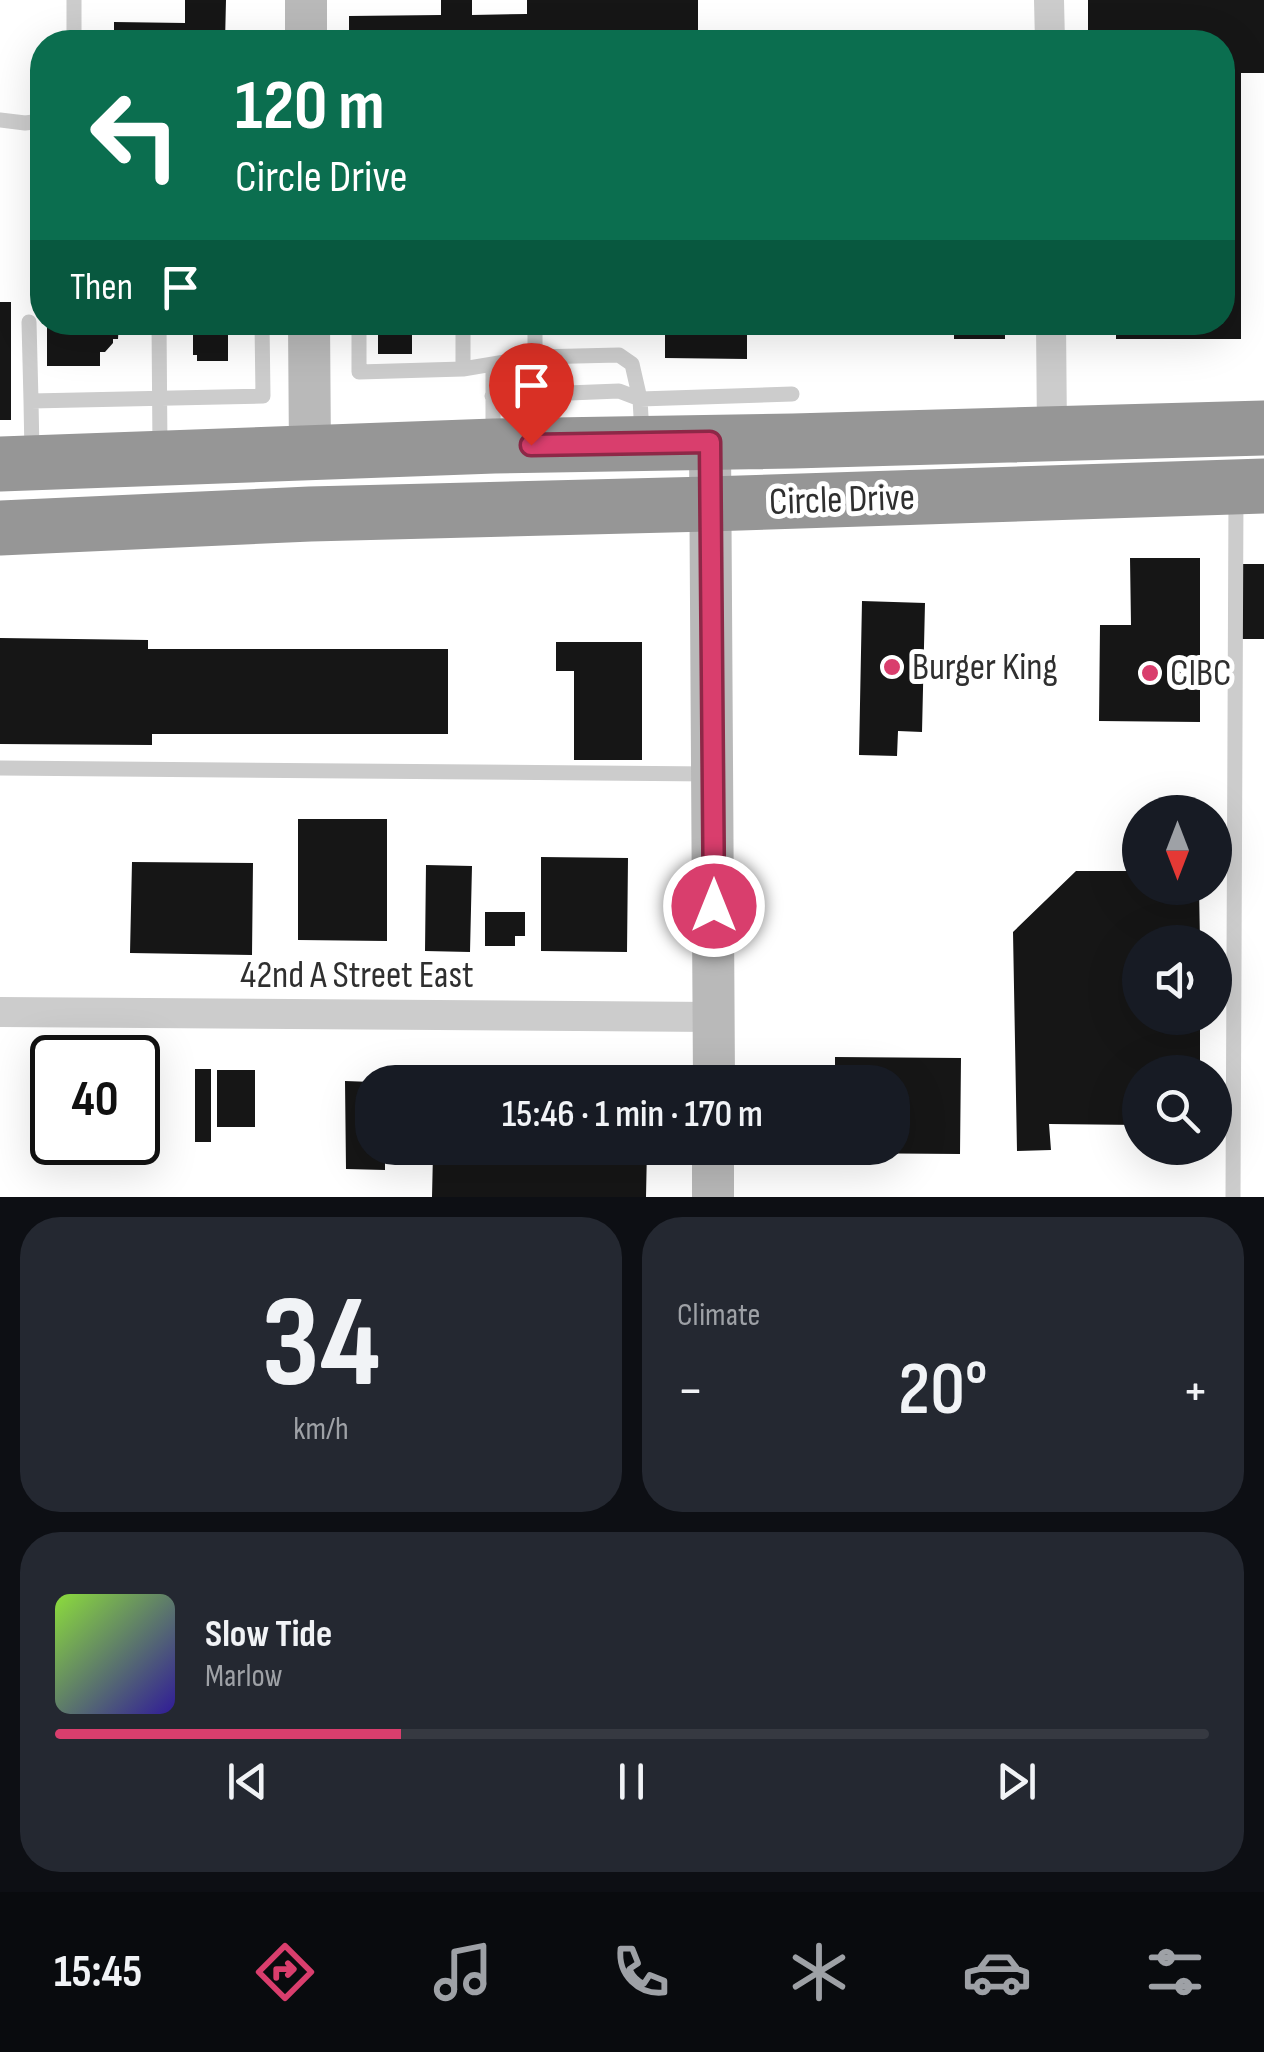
<!DOCTYPE html>
<html lang="en">
<head>
<meta charset="utf-8">
<style>
	:root { --surface:#171b24; --page:#242831; --text:#f1f3f6; --muted:#9ea1a6; --line:#363941; --accent:#d93e6d }
	body { margin:0; font-family:"Sofia Sans Condensed",sans-serif; background:var(--page); color:var(--text); height:100vh; display:flex; flex-direction:column; font-size:38px; white-space:nowrap }
	* { box-sizing:border-box; margin:0 }
	p { font-size:32px; color:var(--muted) }
	.icon { flex:none; width:55px; height:55px; fill:none; stroke:currentColor; stroke-width:2; stroke-linecap:round; stroke-linejoin:round }
	.map { position:relative; height:1197px; overflow:hidden }
	.sheet { display:flex; flex-direction:column; gap:20px; padding:20px; background:#0d0f14; flex:1 }
	.sheet>* { flex:none }
	.guide { position:absolute; left:30px; top:30px; width:1205px; height:305px; border-radius:40px; box-shadow:0 10px 40px #0002; background:#0b6e4f; color:#fff; overflow:hidden }
	.needle { width:65px; rotate:180deg }
	.fabs { position:absolute; left:1122px; top:795px; display:grid; gap:20px }
	.fabs a { display:grid; place-items:center; width:110px; height:110px; border-radius:50%; background:var(--surface); box-shadow:0 10px 40px #0002; font-size:50px }
	.speed { position:absolute; left:30px; top:1035px; display:flex; gap:20px; font-size:50px; font-weight:700; text-align:center }
	.speed>* { display:grid; place-content:center; width:130px; height:130px; border-radius:50%; background:var(--surface); box-shadow:0 10px 40px #0002; line-height:1 }
	.speed .limit { border:5px solid #111; border-radius:15px; background:#fff; color:#111 }
	.pin { position:absolute; display:grid; place-items:center; width:85px; height:85px; color:#fff; margin:-102px -42px; border-radius:50% 50% 50% 0; rotate:-45deg; box-shadow:0 0 10px #0007 }
	.pin .icon { rotate:45deg }
	.me { position:absolute; width:110px; margin:-55px; rotate:0deg; stroke-linejoin:round; filter:drop-shadow(0 0 8px #0008) }
	.turn { display:flex; align-items:center; gap:35px; height:210px; padding:0 40px; font-size:45px }
	.turn .icon { width:130px; height:130px; stroke-width:2.5 }
	.turn b { display:block; font-size:70px; line-height:85px }
	.then { display:flex; align-items:center; height:95px; padding:0 40px; background:#0003; gap:20px; font-size:38px }
	.big { font-size:75px; font-weight:600; line-height:1.1 }
	.sheet .tile { flex:1; display:flex; flex-direction:column; justify-content:center; gap:15px; min-width:0; padding:0 35px; border-radius:40px; background:var(--page) }
	.sheet .dial { align-items:center; gap:0 }
	.dial b { font-size:130px; line-height:1 }
	.song { display:flex; align-items:center; gap:30px }
	.cover { width:120px; height:120px; border-radius:15px; background:linear-gradient(135deg,hsl(90 70% 55%),hsl(250 70% 35%)) }
	.played { height:10px; border-radius:5px; background:linear-gradient(90deg,var(--accent) 30%,var(--line) 30%) }
	.keys { display:flex; justify-content:space-around; direction:ltr }
	.heat { display:flex; justify-content:space-between; align-items:center; font-size:55px; direction:ltr }
	.sheet .tiles { flex:1; display:grid; gap:20px; grid-template-columns:1fr 1fr }
	.tile:last-child { grid-column:span 2 }
	.trip { position:absolute; left:355px; top:1065px; width:555px; height:100px; border-radius:40px; background:var(--surface); box-shadow:0 10px 40px #0002; font-weight:600; line-height:100px; text-align:center }
	.dock { display:flex; height:160px; justify-content:space-around; align-items:center; background:#090b0e; color:var(--muted) }
	.dock .icon { width:70px; height:70px }
	.dock .on { color:var(--accent) }
	.dock b { font-size:45px; color:var(--text) }
	.map>svg:first-child { display:block }
	.building { fill:#161616 }
	.lines { fill:none; stroke-linecap:round; stroke-linejoin:round }
	.lane { stroke:#ccc; stroke-width:15 }
	.street { stroke:#ccc; stroke-width:30 }
	.secondary { stroke:#b9b9b9; stroke-width:42 }
	.highway { stroke:#969696; stroke-width:55 }
	.route-casing { stroke:#8d2847; stroke-width:25 }
	.route { stroke:#d93e6d; stroke-width:18 }
	.poi-dot { fill:#d93e6d; stroke:#fff; stroke-width:4 }
	.labels { text-anchor:middle; dominant-baseline:central; stroke-width:10; stroke-linejoin:round; paint-order:stroke }
	.street-label { font-size:38px; fill:#2f2f2f; stroke:#fff }
	.poi-label { font-size:38px; fill:#2f2f2f; stroke:#fff; text-anchor:start }
</style>
</head>
<body>
<div class="map">
<svg width="1264" height="1197" viewBox="0 0 1264 1197">
	<rect width="100%" height="100%" fill="#fff"/>
	<path class="building" d="M185,0H226L225,42H114V22L185,23Z
		M441,0H472V15L527,14V0H698V42H349V16L441,15Z
		M1088,0H1264V73H1241V339H1116V322H1222V42H1088Z
		M0,302H11V420H0Z
		M47,322H119L118,339H113V343L105,352H100V366H47Z
		M193,322H228V361H197V355H193Z
		M378,322H412V354H378Z
		M580,322H653V332H580Z
		M665,322H747V359L665,358Z
		M954,322H1005V339H954Z
		M1130,558H1200V722L1099,721L1100,625H1131Z
		M1238,564H1264V639H1239Z
		M862,601L925,603L922,732L898,731L897,756L859,755Z
		M0,638L148,640V649H448V734H152V745L0,744Z
		M556,642H642V760H574V671H556Z
		M298,819H387V941L298,940Z
		M541,857L628,858L627,952L541,951Z
		M132,862L253,863L252,955L130,953Z
		M426,865L472,866L470,952L425,951Z
		M1076,871H1140V888H1199L1200,942H1140V1018H1200V1072H1140V1125L1049,1124L1051,1150L1017,1151L1013,932Z
		M485,912H525V936H515V946H485Z
		M835,1057L961,1058L960,1154L834,1153V1148H892V1082H835Z
		M195,1069H211V1142H195Z
		M217,1070H255V1127H217Z
		M345,1081L372,1082V1148H385V1170L346,1169Z
		M576,1148H647L646,1197H432L433,1153L576,1154Z"/>
	<g class="lines">
		<path class="lane" d="M74,0V42
			M0,120L25,123L42,121
			M29,322L31,401L263,396L262,323H308
			M159,322L160,450
			M359,322V372L463,369L535,357L619,355L632,364L640,399L642,434
			M463,322V369
			M535,357V322
			M493,365V436
			M492,396L619,391L640,399L792,394
			M31,401L32,454
			M0,768L711,774
			M1233,1197L1236,495"/>
		<path class="street" d="M1049,0L1050,42
			M1051,322L1052,434
			M0,1012L714,1017"/>
		<path class="secondary" d="M306,0V42
			M309,322L310,454
			M710,442L714,1082
			M713,1197V1148"/>
		<path class="highway" d="M0,464L494,446L793,441L1264,428
			M0,528L310,514L709,504L1264,486"/>
	</g>
	<g class="lines">
		<g class="route-casing">
			<path id="route" d="M531,445L710,442L714,906"/>
		</g>
		<use href="#route" class="route"/>
	</g>
	<g class="poi-dot">
		<circle cx="892" cy="667" r="10"/>
		<circle cx="1150" cy="673" r="10"/>
	</g>
	<g class="labels">
		<g class="street-label">
			<text transform="translate(842 500) rotate(-2)">Circle Drive</text>
			<text x="357" y="975">42nd A Street East</text>
		</g>
		<g class="poi-label">
			<text x="912" y="667">Burger King</text>
			<text x="1170" y="673">CIBC</text>
		</g>
	</g>
</svg>
<div class="fabs">
<a><svg class="needle" viewBox="-14 -14 28 28"><path d="M0-13l5 13h-10z" fill="#e53935"/><path d="M0 13l5-13h-10z" fill="#9ea1a6"/></svg></a>
<a><svg class="icon" aria-label="sound" viewBox="0 0 24 24"><path d="M4 9h4l5-4v14l-5-4H4zM17 9q2 3 0 6"/></svg></a>
<a><svg class="icon" aria-label="search" viewBox="0 0 24 24"><circle cx="10" cy="10" r="6"/><path d="M15 15l6 6"/></svg></a>
</div>
<div class="speed"><div class="limit">40</div></div>
<div class="pin" style="left:531px;top:445px;background:#d93025"><svg class="icon" aria-label="arrive" viewBox="0 0 24 24"><path d="M6 21V4h12l-3 4 3 4H6"/></svg></div>
<svg class="me" style="left:714px;top:906px" viewBox="-20 -20 40 40"><circle r="17" fill="#d93e6d" stroke="#fff" stroke-width="3"/><path d="M0-11L8 9 0 5-8 9z" fill="#fff"/></svg>
<div class="trip">15:46 · 1 min · 170 m</div>
<div class="guide">
<div class="turn"><svg class="icon" aria-label="left" viewBox="0 0 24 24"><path d="M17 20v-9H6M10 6l-5 5 5 5"/></svg><div><b>120 m</b>Circle Drive</div></div>
<div class="then">Then<svg class="icon" aria-label="arrive" viewBox="0 0 24 24"><path d="M6 21V4h12l-3 4 3 4H6"/></svg></div>
</div>
</div>
<section class="sheet">
<div class="tiles">
<div class="tile dial"><b>34</b><p>km/h</p></div>
<div class="tile"><p>Climate</p>
<div class="heat"><a>−</a><b class="big">20°</b><a>+</a></div>
</div>
<div class="tile">
<div class="song"><i class="cover"></i><div><b>Slow Tide</b><p>Marlow</p></div></div>
<div class="played"></div>
<div class="keys"><svg class="icon" aria-label="previous" viewBox="0 0 24 24"><path d="M18 5L8 12l10 7zM5 5v14"/></svg><svg class="icon" aria-label="pause" viewBox="0 0 24 24"><path d="M8 5v14M16 5v14"/></svg><svg class="icon" aria-label="next" viewBox="0 0 24 24"><path d="M6 5l10 7-10 7zM19 5v14"/></svg></div>
</div>
</div>
</section>
<nav class="dock">
<b>15:45</b>
<svg class="icon on" aria-label="directions" viewBox="0 0 24 24"><path d="M12 3l9 9-9 9-9-9zM9 14v-3h6M13 9l2 2-2 2"/></svg>
<svg class="icon" aria-label="music" viewBox="0 0 24 24"><path d="M9 18V5l10-2v13"/><circle cx="6" cy="18" r="3"/><circle cx="16" cy="16" r="3"/></svg>
<svg class="icon" aria-label="phone" viewBox="0 0 24 24"><path d="M5 4h4l2 5-3 2q2 4 5 5l2-3 5 2v4C11 20 4 13 5 4z"/></svg>
<svg class="icon" aria-label="climate" viewBox="0 0 24 24"><path d="M12 3v18M4 7l16 10M4 17L20 7"/></svg>
<svg class="icon" aria-label="car" viewBox="0 0 24 24"><path d="M5 17H2v-5l4-1 3-4h7l3 4 3 1v5h-3M9 17h6M6 11h13"/><circle cx="7" cy="17" r="2"/><circle cx="17" cy="17" r="2"/></svg>
<svg class="icon" aria-label="filters" viewBox="0 0 24 24"><path d="M4 7h16M4 17h16"/><circle cx="9" cy="7" r="2"/><circle cx="15" cy="17" r="2"/></svg>
</nav>
</body>
</html>
